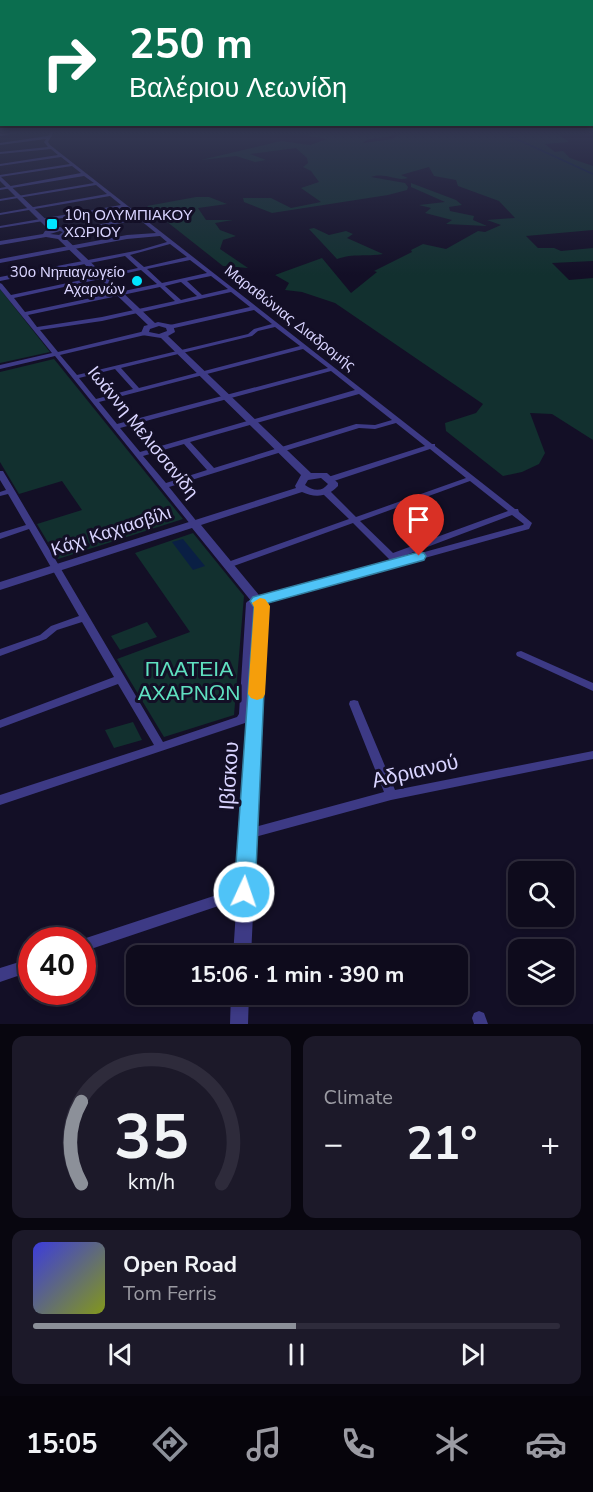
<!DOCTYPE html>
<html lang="en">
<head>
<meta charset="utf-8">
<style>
	:root { --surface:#0e0b1c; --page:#1c1929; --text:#f1f3f6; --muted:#9b9ba3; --line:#2e2b3b; --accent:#8c9099 }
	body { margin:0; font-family:"Nunito Sans",sans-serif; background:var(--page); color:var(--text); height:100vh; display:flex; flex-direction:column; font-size:22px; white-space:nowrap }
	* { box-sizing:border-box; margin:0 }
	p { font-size:20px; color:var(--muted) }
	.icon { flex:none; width:33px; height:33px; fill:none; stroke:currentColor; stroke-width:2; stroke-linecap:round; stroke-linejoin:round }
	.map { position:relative; height:1024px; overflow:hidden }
	.drawer { display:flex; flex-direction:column; gap:12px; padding:12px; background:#08060f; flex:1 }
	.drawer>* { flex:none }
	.hud { position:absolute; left:0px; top:0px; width:594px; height:126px; box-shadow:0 3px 9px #0003,0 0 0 2px var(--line); background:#0b6e4f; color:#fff; overflow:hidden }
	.controls { position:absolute; left:508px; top:861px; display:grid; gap:12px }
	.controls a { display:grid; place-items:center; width:66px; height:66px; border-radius:12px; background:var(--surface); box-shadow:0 3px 9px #0003,0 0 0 2px var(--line); font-size:30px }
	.speed { position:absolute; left:18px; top:927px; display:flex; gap:12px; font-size:30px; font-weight:700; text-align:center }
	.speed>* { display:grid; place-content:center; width:78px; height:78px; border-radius:50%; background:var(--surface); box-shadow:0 3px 9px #0003,0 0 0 2px var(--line); line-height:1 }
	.speed .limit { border:9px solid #d22; background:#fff; color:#111 }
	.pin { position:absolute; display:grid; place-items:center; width:51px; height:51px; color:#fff; margin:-62px -26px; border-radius:50% 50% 50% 0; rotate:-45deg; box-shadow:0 0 6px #0007 }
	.pin .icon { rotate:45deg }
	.me { position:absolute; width:66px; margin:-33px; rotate:3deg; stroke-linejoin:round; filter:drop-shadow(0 0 4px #0008) }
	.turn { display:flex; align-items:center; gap:21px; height:126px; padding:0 30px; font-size:27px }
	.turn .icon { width:78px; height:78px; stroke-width:2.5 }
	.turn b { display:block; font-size:42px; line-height:51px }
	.big { font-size:45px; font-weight:700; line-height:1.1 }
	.drawer .widget { flex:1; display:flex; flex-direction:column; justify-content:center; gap:9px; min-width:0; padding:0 21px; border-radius:12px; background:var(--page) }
	.drawer .dial { align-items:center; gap:0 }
	.dial svg { height:156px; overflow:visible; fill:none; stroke:var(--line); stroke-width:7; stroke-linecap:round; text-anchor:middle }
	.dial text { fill:var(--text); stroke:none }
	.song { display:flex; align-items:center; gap:18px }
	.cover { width:72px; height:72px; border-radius:9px; background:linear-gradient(135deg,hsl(240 70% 55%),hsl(70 70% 35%)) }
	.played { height:6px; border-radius:3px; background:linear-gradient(90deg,var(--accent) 50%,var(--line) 50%) }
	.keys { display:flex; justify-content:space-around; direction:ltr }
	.heat { display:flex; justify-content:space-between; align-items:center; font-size:33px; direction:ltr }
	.drawer .tiles { flex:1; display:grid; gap:12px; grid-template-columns:1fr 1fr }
	.widget:last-child { grid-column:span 2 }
	.trip { position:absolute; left:126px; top:945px; width:342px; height:60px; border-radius:12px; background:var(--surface); box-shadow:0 3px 9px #0003,0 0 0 2px var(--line); font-weight:700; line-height:60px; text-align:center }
	.dock { display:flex; height:96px; justify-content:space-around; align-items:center; background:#06040b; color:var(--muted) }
	.dock .icon { width:42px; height:42px }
	.dock .on { color:var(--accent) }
	.dock b { font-size:27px; color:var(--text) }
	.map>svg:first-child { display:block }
	.green { fill:#12302f }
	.water { fill:#0a1f44 }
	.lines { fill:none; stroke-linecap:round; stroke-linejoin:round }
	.stream { stroke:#0a1f44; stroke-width:1.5 }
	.minor { fill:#3d3a85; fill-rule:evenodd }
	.tertiary { fill:#3d3a85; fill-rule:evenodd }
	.route { fill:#4fc3f7; stroke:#337fa1; stroke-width:1.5 }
	.slow { fill:#f59e0b }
	.poi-dot { fill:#00e5ff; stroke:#130f26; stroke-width:2 }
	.labels { text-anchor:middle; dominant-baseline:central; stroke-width:6; stroke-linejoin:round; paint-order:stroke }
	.far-poi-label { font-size:15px; fill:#d9d4ff; stroke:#130f26; text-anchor:start }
	.far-street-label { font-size:15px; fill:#d9d4ff; stroke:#130f26 }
	.street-label { font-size:18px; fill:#d9d4ff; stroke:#130f26 }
	.near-park-label { font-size:21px; fill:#5fe0c0; stroke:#130f26 }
	.near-street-label { font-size:21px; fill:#d9d4ff; stroke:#130f26 }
</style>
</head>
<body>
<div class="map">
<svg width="593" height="1024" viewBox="0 0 593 1024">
	<rect width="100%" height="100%" fill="#130f26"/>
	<path class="green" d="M308,132H396C387,141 370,135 363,143L392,139L401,133L410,132H555L569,142L545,144L555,152L563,151L570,158L593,166V230L526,236L538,248H554L561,251L593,248V261L552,263L569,280L593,278V440L552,414L530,413L545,453L539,464L522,472L503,476L446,431L445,423L476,413L483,404L335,303L302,292L285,290L289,283L275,275L322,258L351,293L377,272L374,271L412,252L411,250L423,244L446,249L478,231L485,232L501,225L487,220L515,218L499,201L458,186L456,180L434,176L429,167L401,175L408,178C396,182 386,172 371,177L405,183L408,187L407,190L388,195L272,213L244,202L243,198H271L291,208L321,202L301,188L319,182L311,171L303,167L308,163L307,158L296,148L250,154L266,160L255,162L236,156L201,160L281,141L310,145L327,139L308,136L313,133Z
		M411,183L456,200L462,205L449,207L450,211L474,216L473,220L487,226L446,224L452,220L425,213L431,208L419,205L445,202L411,187Z
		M196,197H209L227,204L198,208L206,220H233L215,223L220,230L236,236L223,240L220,249L248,268L223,266L147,206Z
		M314,228L329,235L346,231L353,234L347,238L383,254C364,257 355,253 337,259L309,229Z
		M0,289L50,352L0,363Z
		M54,359L183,519L58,559L37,524L82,510L62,481L19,494L0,462V372Z
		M193,533L244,596L234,715L164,737L117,659L190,632L135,553Z
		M147,622L157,637L120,650L111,636Z
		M133,722L142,740L114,748L105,730Z"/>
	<path class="water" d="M183,539L205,566L193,570L172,542Z"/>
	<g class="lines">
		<path class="stream" d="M501,132L593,174"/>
		<path class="minor" d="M12,132H23L0,136V134Z
			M50,132H54L48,142L50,145L432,444H435V446L515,509H518L519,512L532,523L529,529L256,605L249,714L245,723L0,805V795L154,745L118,684L0,728V720L114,677L82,622L57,630L46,639L0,656V649L40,635L51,626L79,616L29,529L0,539V533L26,525L8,494L0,496V492L6,490L0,480V471H3L15,491L163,742L237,717L239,714L246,603L248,601L391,561L353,523L231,567H225L224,565L225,563L349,519L323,494L322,492L323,490H329L356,517L466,478L430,449L334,481H328L327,479L328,477L425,446L396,423L375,429L359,428L169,487L198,523L194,526L191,525L55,356L0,369V365L52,353L0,289V283L2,284L11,295L138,268L125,256L0,281V277L140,250L167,242L160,236L127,239L0,263V259L127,235L156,233L140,220L67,232L65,231L137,217L124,208L0,228V226L121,205L110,196L0,215V213L107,194L96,185L0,201V199L94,183L84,176L0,190V188L81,173L72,166L0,177V175L70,164L61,157L0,166V164L58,155L51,149L0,154V152L48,147L44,142L46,139L0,145V143L48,136ZM170,244L187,257L144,267L130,255ZM190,260L207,273L162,283L147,269ZM141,270L157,284L25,312L14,298ZM211,276L228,289L202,295L187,281ZM181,282L197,296L181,300L165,286ZM160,287L175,301L102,317L37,327L28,315ZM231,292L250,307L170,325L167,327L170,329L254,310L272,324L254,329L248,334L77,375L60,355L145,335L148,333L145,331L58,352L40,330L102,321ZM275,327L300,346L139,388L121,368L252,336L258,331ZM303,349L328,368L117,424L99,402ZM115,369L133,389L96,399L79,378ZM331,371L355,390L140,452L120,428ZM359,394L392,420L375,425L356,424L214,468L190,442ZM184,444L207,470L166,483L143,456ZM470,481L508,511L393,553L360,521ZM512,515L524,524L523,525L399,559L398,558Z
			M521,651L593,683V691L517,656L516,654L517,652Z
			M354,700L358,701L359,704L395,790L593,751V759L391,800L248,839L244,838L242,834L244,830L248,829L384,792L349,704L350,701Z
			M244,886L248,888L250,892L248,896L82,952V940H80Z
			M32,958V971L0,982V968Z
			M479,1011L484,1013L488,1024H474L472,1018L474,1013Z"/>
		<path class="tertiary" d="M0,176L55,228L60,227L70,231V233L64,237L155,323L158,322L173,325L175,332L168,336L311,473H327L338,483V486C328,497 315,498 302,492L201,525L268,606L251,956H233L256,607L192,528L0,590V582L296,488L295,486L301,475L161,338L142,335L141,333L144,326L148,325L58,239L46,237L0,245V241L43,234L45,231L49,230L0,181ZM60,231L63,232L59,235L50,234ZM159,326L166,328L167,331L159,334L149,332L150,329ZM321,478L328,484C322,492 313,491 305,485L308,480Z
			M231,994H249L248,1024H230Z"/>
	</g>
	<linearGradient id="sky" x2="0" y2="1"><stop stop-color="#0a0815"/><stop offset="0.48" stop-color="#333752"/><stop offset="1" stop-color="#333752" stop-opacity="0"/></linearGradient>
	<rect width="593" height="275" fill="url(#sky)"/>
	<path class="route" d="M419,552L424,553L426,556L424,560L268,603L255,892L252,898L244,901L237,898L234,892L254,607L250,601L253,597Z"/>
	<path class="slow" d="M260,598L265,599L270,606L265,694L263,698L257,700L251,698L248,694L254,607L252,603Z"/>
	<g class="poi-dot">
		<rect x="46" y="218" width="12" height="12" rx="3"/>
		<circle cx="137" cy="281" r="6"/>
	</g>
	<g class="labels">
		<g class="far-poi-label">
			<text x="64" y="215">10η ΟΛΥΜΠΙΑΚΟΥ<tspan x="64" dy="17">ΧΩΡΙΟΥ</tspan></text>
			<text x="125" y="272" text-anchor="end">30ο Νηπιαγωγείο<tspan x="125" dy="17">Αχαρνών</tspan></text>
		</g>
		<g class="far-street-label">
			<text transform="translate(290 318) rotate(38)">Μαραθώνιας Διαδρομής</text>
		</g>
		<g class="street-label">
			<text transform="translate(143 432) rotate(51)">Ιωάννη Μελισσανίδη</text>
			<text transform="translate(111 531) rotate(-18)">Κάχι Καχιασβίλι</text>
		</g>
		<g class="near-park-label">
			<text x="189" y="669">ΠΛΑΤΕΙΑ<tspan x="189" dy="24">ΑΧΑΡΝΩΝ</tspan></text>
		</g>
		<g class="near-street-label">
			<text transform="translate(415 771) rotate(-13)">Αδριανού</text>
			<text transform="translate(229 776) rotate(-86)">Ιβίσκου</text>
		</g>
	</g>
</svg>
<div class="controls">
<a><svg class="icon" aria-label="search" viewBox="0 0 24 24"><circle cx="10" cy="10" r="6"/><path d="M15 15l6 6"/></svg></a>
<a><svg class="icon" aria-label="layers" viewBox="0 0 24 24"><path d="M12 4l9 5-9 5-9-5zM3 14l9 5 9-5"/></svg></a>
</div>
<div class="speed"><div class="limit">40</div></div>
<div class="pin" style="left:419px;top:556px;background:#d93025"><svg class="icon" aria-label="arrive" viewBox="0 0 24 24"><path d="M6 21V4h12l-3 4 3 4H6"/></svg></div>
<svg class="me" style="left:244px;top:892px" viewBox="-20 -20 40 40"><circle r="17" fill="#4fc3f7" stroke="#fff" stroke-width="3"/><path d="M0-11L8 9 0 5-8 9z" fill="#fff"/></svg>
<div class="trip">15:06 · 1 min · 390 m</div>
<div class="hud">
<div class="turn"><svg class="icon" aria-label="right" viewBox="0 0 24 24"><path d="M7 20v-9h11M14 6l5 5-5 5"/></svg><div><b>250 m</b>Βαλέριου Λεωνίδη</div></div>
</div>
</div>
<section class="drawer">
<div class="tiles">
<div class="widget dial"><svg viewBox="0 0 100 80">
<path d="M14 69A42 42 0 1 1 86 69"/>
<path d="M14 69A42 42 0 0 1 14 27" stroke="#8c9099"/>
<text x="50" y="56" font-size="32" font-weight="700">35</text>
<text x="50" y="72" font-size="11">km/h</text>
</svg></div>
<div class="widget"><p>Climate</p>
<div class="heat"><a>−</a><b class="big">21°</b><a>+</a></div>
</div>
<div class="widget">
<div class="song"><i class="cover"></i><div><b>Open Road</b><p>Tom Ferris</p></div></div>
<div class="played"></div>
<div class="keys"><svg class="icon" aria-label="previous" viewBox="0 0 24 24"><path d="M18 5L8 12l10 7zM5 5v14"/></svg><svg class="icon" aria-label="pause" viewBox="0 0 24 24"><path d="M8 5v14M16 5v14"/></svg><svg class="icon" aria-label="next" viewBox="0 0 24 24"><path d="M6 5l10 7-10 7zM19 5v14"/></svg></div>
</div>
</div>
</section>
<nav class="dock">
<b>15:05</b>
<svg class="icon on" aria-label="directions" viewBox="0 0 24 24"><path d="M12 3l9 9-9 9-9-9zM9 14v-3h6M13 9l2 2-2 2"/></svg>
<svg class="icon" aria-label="music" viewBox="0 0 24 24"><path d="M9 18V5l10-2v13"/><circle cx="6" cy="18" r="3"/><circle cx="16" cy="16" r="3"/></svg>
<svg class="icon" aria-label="phone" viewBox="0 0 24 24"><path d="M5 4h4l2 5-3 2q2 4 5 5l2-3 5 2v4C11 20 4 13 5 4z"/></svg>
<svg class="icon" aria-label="climate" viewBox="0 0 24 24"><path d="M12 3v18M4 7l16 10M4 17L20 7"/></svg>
<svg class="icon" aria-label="car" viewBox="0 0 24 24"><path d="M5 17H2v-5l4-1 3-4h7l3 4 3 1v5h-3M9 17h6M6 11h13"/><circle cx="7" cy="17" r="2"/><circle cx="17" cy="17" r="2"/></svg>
</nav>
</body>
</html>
